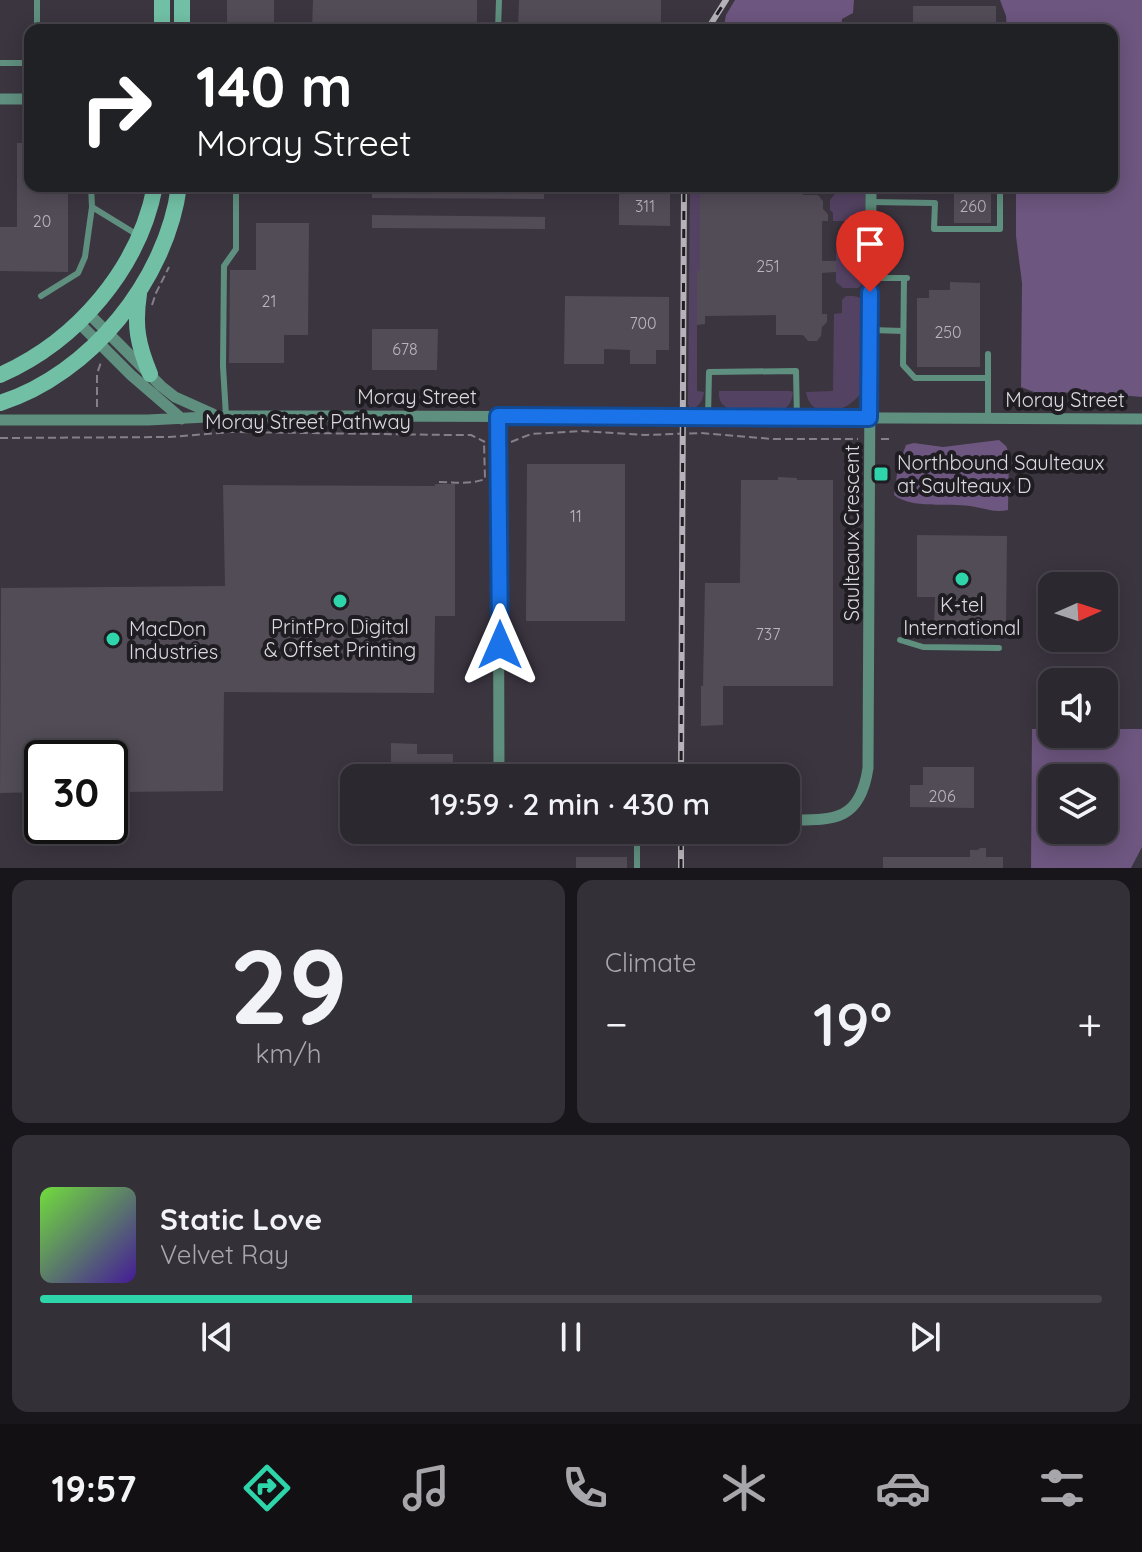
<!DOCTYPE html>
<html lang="en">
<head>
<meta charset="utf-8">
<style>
	:root { --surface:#2c2830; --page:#343038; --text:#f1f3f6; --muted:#a6a6ab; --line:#48444c; --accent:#2ed4aa }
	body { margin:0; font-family:Quicksand,sans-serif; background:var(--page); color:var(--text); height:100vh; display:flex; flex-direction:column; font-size:30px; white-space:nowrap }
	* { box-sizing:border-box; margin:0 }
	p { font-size:26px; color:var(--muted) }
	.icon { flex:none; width:44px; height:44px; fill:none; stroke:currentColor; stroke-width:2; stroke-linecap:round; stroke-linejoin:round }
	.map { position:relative; height:868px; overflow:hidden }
	.drawer { display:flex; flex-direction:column; gap:12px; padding:12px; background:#18161a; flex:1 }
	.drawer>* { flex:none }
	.guide { position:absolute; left:24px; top:24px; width:1094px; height:168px; border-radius:16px; box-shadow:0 4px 20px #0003,0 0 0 2px var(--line); background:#202124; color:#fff; overflow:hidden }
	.needle { width:52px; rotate:87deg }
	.buttons { position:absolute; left:1038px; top:572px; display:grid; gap:16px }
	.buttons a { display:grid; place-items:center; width:80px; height:80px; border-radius:16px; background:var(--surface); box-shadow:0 4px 20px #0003,0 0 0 2px var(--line); font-size:40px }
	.speed { position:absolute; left:24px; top:740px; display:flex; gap:16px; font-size:40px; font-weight:700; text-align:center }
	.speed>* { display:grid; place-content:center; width:104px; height:104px; border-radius:50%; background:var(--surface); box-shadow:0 4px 20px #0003,0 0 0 2px var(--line); line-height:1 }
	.speed .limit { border:4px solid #111; border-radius:12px; background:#fff; color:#111 }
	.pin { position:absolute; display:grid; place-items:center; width:68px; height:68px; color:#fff; margin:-82px -34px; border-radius:50% 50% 50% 0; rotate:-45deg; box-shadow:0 0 8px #0007 }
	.pin .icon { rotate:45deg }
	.me { position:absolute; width:88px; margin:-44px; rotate:0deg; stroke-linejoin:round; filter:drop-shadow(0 0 6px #0008) }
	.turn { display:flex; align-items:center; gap:28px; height:168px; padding:0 40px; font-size:36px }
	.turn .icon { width:104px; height:104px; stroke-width:2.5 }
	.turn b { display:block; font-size:56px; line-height:68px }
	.big { font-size:60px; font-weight:600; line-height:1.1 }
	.drawer .tile { flex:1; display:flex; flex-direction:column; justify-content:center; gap:12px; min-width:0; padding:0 28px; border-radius:16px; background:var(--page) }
	.drawer .dial { align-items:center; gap:0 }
	.dial b { font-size:104px; line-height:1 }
	.song { display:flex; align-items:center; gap:24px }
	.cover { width:96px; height:96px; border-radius:12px; background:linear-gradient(135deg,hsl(100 70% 55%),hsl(260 70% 35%)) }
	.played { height:8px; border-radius:4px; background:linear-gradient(90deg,var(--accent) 35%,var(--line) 35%) }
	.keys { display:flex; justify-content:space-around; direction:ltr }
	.heat { display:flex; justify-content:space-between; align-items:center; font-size:44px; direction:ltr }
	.drawer .tiles { flex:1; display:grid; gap:12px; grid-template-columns:1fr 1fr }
	.tile:last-child { grid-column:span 2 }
	.trip { position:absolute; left:340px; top:764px; width:460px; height:80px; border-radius:16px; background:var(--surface); box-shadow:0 4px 20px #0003,0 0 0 2px var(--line); font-weight:600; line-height:80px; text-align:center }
	.dock { display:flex; height:128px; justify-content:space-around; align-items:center; background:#121013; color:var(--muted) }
	.dock .icon { width:56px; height:56px }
	.dock .active { color:var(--accent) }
	.dock b { font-size:36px; color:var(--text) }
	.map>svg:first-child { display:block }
	.green { fill:#544262 }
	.forest { fill:#6d567f; fill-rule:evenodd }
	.building { fill:#524c57 }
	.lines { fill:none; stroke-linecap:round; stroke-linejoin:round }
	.path { stroke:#847f88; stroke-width:2; stroke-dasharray:8 4; stroke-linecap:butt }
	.lane { stroke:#5f8f7e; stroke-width:6 }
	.street { stroke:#5f8f7e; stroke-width:11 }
	.secondary { stroke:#71c0a6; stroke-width:16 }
	.rail-casing { stroke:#b6b2ba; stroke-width:6 }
	.rail { stroke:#201d22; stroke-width:3; stroke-dasharray:9; stroke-linecap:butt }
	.route-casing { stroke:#114b97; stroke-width:20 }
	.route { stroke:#1a73e8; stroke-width:14 }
	.poi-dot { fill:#2ed4aa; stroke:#201d22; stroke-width:3 }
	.labels { text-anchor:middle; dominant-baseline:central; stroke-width:8; stroke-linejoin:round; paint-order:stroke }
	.number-label { font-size:16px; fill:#bab5bd }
	.street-label { font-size:20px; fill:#dcd8df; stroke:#201d22 }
	.poi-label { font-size:20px; fill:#dcd8df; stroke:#201d22; text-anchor:start }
</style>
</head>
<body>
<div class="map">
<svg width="1142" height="868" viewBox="0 0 1142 868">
	<rect width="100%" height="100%" fill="#3b3540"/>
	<path class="green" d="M690,186H700V271L697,272V391L704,392C703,400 699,408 690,409L688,404Z
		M835,186H865V229C862,236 859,236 852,237L849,234L848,221H833V213L830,210V200L835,194Z
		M858,245L862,247L865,253L864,283L858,288H843L836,282V252L837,249L843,246Z
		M846,296C854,296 862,295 865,305L863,389C852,412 811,424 806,392L833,391L834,314L842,313V300Z
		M719,391H791L793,393C792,399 790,406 784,409C777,412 765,410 758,410C742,410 717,414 719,391Z"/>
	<path class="forest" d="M735,0H854L853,13L842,19L841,30H723L726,15Z
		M1000,0H1142V397L1096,393L1034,392L1021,387L1022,283L1016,236V186H1112V30H1007L1006,16Z
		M999,440L1006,446L1009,453L1008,510C994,513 984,508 970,506C949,503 911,509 894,495L898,467L906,445L914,443L943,447Z
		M1032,729H1052V734H1104V729H1142V847L1131,868H1031ZM1104,778V830H1052V778Z"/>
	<path class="building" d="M227,0H274V30H227Z
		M313,0H477V30H312Z
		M519,0H661V30H518Z
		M913,6H996V30H913Z
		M17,143H30V186H68V272L0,271V227H17Z
		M372,186L544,187V199L372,198Z
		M619,186H670V226L619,225Z
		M954,186H991V223H954Z
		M700,192L803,193V195H818L823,201V209L828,214V221H822V261H836V272L822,273V314H827V322L822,327L821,336L817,341H808L803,335H776V315L705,316V324L697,325V271H700Z
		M372,215L545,217V229L372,228Z
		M256,223H309L308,335H284V363H229L230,270H256Z
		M950,282L980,283V367H917V298H929V290H950Z
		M565,296L669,297V350H656V364H630V350L604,349V364H564Z
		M372,329H438L437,370H372Z
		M527,464H625V621H526Z
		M778,477L797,478V480H833V686H723V725L701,726V686H703L705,583H740L741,480H778Z
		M435,484H455V616H435L434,693L224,692L223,791L110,792V758H42V792L0,793L1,588L225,586L223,485L435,486Z
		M917,535L1007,536L1006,629L967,628V637H948V628L934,627L935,597H917Z
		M391,743L417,744V754H453V778H391Z
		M923,767H974V808L910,807V785H923Z
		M980,848H986V857H1003V868H883V857H970V850H978Z
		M576,857H627V868H576Z"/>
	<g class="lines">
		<path class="path" d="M152,305L156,293L169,267
			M97,407V374L101,362
			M0,438L169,437L232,432L452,435H471L485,442
			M881,439H891
			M511,442L531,434L581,431L645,435L701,433L773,439H858
			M439,482C456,482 469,485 485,479L484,443"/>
		<path class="lane" d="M37,30V0
			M498,30L499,0
			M0,63H30
			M91,186L92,207L136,234
			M871,202L935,203L934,229H1000V186
			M871,278H907
			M904,278L903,365L915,378H988
			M41,296L78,273L85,257L92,207
			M871,330L903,331
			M226,416L223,366L224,266L236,249V186
			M708,418L709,372L796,371L797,418
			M988,418V354
			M900,640L923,647L999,648
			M637,868V842"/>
		<path class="street" d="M0,99H30
			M88,313L161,386L175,397L213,414
			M78,322L131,375L182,419
			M498,416L499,778
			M0,420H148L226,416H345L1142,419
			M786,820C832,820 860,823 868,768L871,186"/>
		<path class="secondary" d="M162,30V0
			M182,30V0
			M139,294C134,326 138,345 150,374
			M0,375C77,341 139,269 155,186
			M0,403C90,375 167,279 179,186"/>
		<g class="rail-casing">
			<path id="rail" d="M707,30L726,0
				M681,778L684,186
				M681,868V830"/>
		</g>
		<use href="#rail" class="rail"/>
	</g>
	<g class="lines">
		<g class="route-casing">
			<path id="route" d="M500,645L498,416L869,418L870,292"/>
		</g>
		<use href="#route" class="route"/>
	</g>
	<g class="poi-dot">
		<rect x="873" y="466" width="16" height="16" rx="4"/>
		<circle cx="962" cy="579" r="8"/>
		<circle cx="340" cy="601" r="8"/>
		<circle cx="113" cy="639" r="8"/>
	</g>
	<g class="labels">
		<g class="number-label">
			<text x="645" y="206">311</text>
			<text x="973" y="206">260</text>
			<text x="42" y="221">20</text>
			<text x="768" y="266">251</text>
			<text x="269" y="301">21</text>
			<text x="643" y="323">700</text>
			<text x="948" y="332">250</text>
			<text x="405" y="349">678</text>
			<text x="576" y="516">11</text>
			<text x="768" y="634">737</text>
			<text x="942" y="796">206</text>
		</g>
		<g class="street-label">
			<text x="417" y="396">Moray Street</text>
			<text x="1065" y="399">Moray Street</text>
			<text x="308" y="421">Moray Street Pathway</text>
			<text transform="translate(851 533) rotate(-90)">Saulteaux Crescent</text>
		</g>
		<g class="poi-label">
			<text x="897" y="462">Northbound Saulteaux<tspan x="897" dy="23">at Saulteaux D</tspan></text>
			<text x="962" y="604" text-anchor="middle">K-tel<tspan x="962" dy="23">International</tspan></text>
			<text x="340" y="626" text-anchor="middle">PrintPro Digital<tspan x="340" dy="23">&amp; Offset Printing</tspan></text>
			<text x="129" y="628">MacDon<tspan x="129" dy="23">Industries</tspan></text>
		</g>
	</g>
</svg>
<div class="buttons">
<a><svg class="needle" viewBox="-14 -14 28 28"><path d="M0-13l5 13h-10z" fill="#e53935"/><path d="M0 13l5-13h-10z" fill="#a6a6ab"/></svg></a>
<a><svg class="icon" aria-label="sound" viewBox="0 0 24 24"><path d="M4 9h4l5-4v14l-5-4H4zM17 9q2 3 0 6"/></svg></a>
<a><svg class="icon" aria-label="layers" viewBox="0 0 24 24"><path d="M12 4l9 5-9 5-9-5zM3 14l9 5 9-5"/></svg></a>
</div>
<div class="speed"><div class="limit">30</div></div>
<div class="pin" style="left:870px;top:292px;background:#d93025"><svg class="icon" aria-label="arrive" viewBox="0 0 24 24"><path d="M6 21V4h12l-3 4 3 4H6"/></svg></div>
<svg class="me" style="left:500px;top:645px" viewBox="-20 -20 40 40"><path d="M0-17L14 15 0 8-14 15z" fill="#1a73e8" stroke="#fff" stroke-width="4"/></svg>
<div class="trip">19:59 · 2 min · 430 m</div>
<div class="guide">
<div class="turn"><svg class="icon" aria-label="right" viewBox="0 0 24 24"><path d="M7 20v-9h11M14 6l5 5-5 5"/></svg><div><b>140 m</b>Moray Street</div></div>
</div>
</div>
<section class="drawer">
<div class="tiles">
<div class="tile dial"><b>29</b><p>km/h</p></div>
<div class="tile"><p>Climate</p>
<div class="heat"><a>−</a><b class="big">19°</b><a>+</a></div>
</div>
<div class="tile">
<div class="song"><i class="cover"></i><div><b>Static Love</b><p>Velvet Ray</p></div></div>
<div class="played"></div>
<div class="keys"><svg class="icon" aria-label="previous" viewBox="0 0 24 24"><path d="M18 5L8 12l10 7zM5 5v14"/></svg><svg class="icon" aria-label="pause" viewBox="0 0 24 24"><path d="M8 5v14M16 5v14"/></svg><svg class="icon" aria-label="next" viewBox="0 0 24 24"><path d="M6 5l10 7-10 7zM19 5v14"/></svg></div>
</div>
</div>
</section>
<nav class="dock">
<b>19:57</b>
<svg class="icon active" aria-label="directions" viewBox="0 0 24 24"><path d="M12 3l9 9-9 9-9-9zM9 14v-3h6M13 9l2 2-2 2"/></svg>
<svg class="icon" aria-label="music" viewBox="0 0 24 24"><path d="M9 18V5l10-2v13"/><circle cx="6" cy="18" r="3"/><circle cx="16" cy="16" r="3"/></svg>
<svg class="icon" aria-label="phone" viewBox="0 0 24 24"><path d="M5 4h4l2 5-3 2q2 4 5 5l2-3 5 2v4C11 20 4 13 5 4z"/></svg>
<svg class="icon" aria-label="climate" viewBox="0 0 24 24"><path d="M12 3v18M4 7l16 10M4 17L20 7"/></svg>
<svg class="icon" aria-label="car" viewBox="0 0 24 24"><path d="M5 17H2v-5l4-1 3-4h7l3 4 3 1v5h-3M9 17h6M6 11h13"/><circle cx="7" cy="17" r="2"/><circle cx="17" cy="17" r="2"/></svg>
<svg class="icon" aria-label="filters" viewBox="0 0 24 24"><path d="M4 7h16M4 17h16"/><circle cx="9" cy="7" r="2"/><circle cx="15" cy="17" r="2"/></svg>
</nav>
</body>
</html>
